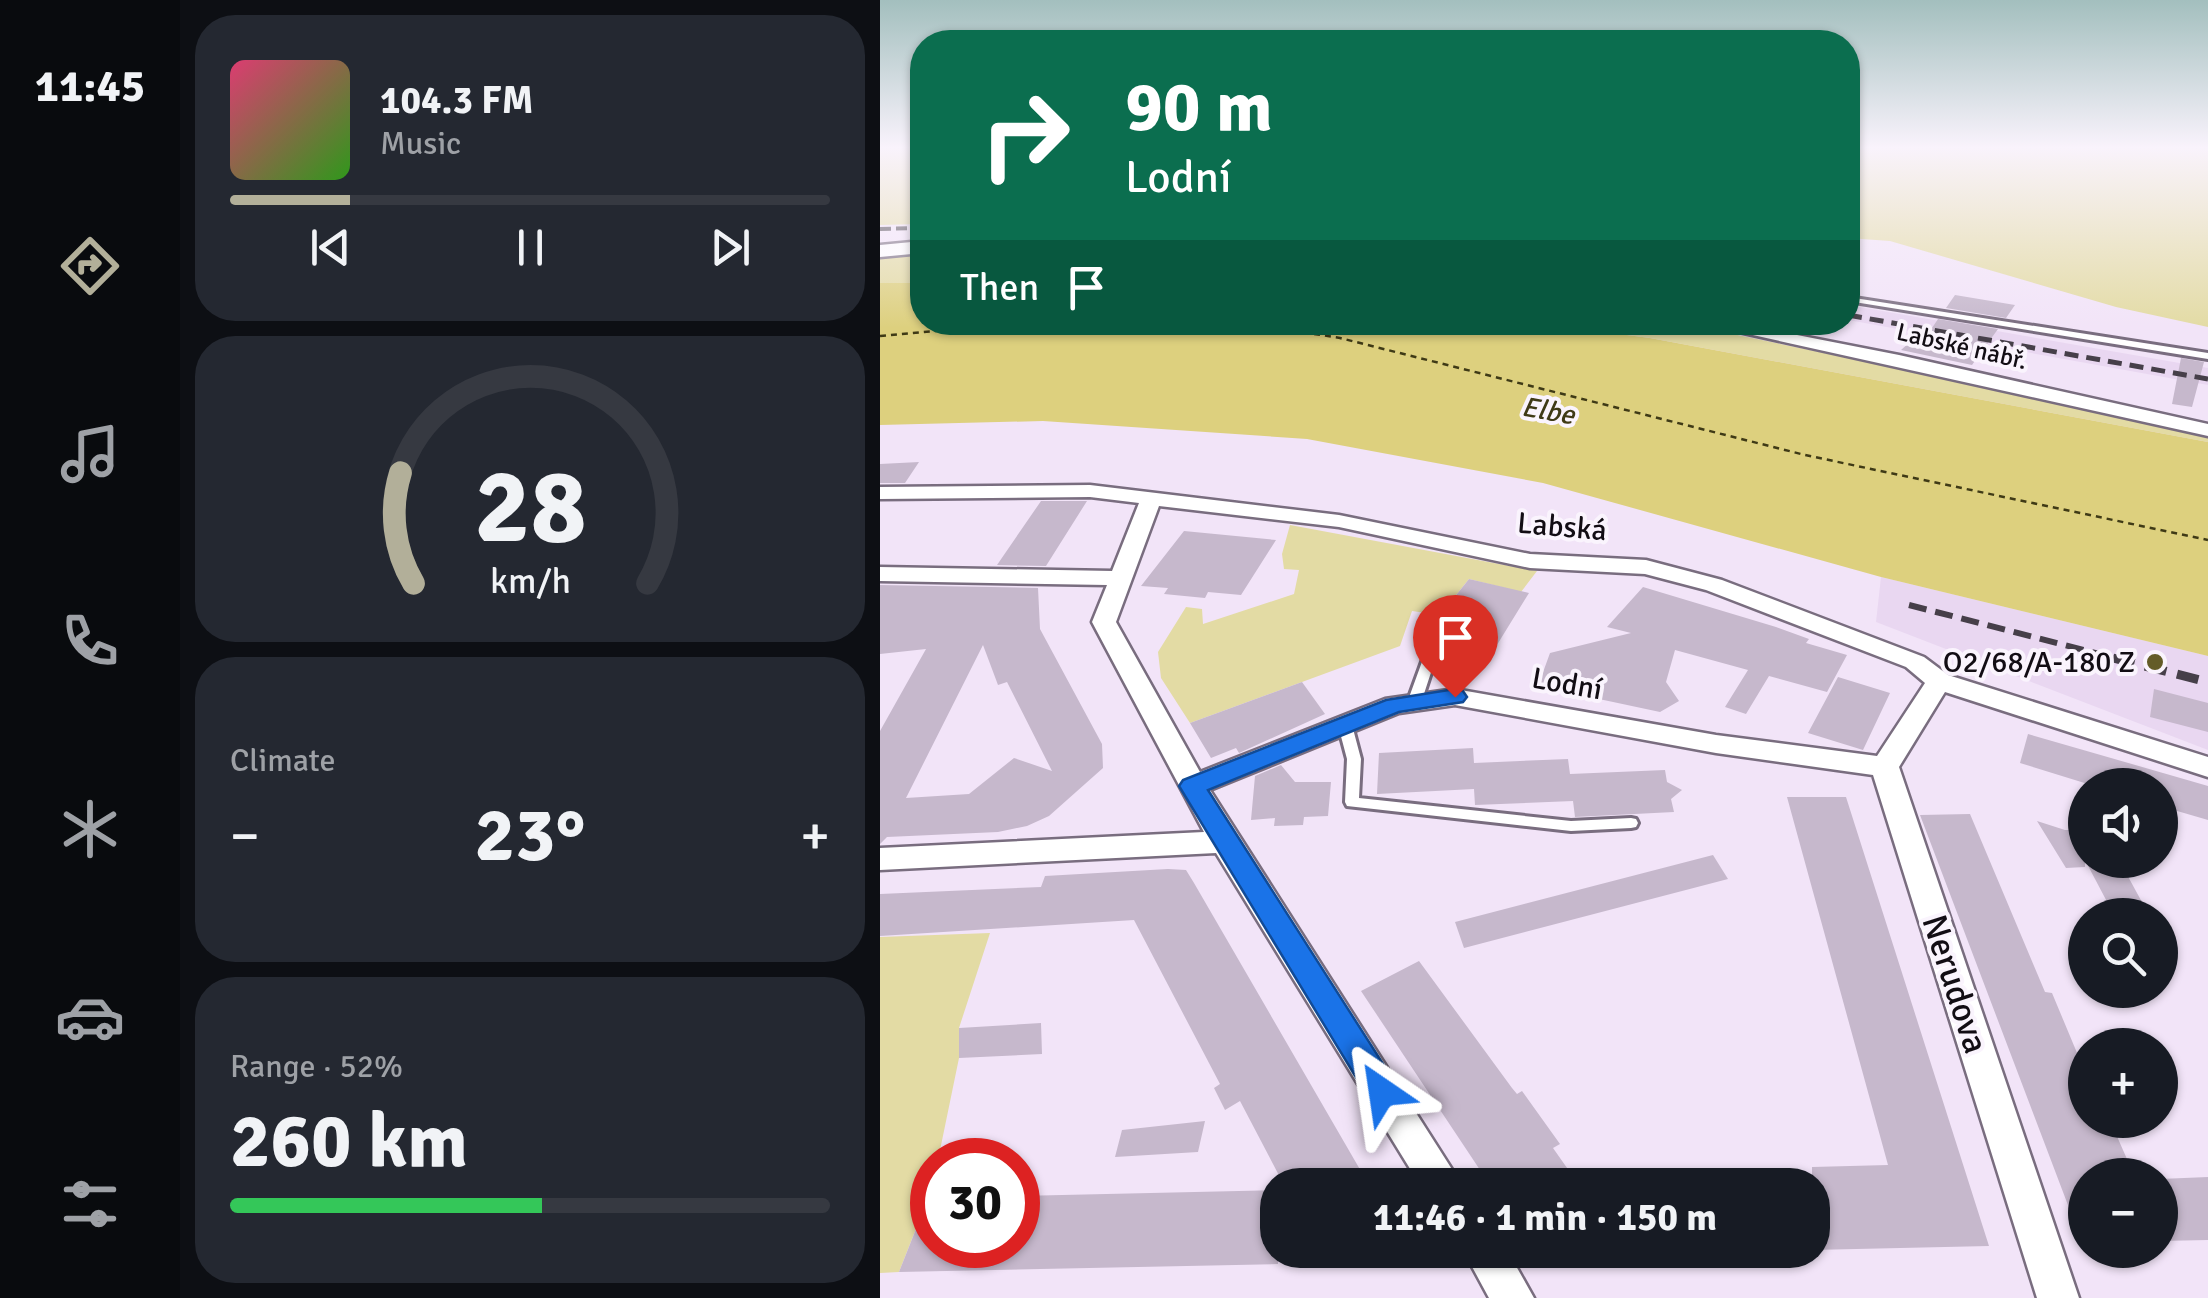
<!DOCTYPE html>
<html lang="en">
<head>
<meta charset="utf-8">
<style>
	:root { --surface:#171b24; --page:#242831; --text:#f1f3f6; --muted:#9ea1a6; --line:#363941; --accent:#b2af99 }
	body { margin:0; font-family:Signika,sans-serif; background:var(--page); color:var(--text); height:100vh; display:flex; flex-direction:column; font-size:38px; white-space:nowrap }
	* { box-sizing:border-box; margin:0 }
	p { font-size:32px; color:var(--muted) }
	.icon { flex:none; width:55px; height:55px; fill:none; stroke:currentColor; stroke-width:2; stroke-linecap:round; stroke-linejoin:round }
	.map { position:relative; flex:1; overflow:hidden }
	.details { display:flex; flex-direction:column; gap:15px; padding:15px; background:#0d0f14; width:700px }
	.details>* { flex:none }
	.top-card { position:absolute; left:30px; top:30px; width:950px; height:305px; border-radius:40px; box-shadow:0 2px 8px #0004; background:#0b6e4f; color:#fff; overflow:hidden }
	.controls { position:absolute; left:1188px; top:768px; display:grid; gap:20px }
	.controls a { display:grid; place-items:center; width:110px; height:110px; border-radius:50%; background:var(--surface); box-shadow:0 2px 8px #0004; font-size:50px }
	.speed { position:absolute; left:30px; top:1138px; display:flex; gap:20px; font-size:50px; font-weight:700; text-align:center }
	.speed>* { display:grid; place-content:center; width:130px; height:130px; border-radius:50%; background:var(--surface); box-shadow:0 2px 8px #0004; line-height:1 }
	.speed .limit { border:15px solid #d22; background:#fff; color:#111 }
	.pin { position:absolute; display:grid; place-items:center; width:85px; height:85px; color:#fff; margin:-102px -42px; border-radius:50% 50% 50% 0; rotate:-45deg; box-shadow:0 0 10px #0007 }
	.pin .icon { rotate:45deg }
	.me { position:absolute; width:110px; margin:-55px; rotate:328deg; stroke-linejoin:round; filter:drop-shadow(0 0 8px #0008) }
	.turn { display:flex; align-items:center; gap:35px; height:210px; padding:0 50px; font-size:45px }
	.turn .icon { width:130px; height:130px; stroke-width:2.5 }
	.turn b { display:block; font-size:70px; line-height:85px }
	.then { display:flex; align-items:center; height:95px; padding:0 50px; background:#0003; gap:20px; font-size:38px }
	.big { font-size:75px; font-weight:700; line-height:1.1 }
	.details .widget { flex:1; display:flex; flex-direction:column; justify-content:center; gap:15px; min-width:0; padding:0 35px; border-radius:40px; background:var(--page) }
	.details .dial { align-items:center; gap:0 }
	.dial svg { height:260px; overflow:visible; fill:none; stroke:var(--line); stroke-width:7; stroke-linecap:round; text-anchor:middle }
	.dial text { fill:var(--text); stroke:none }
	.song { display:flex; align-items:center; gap:30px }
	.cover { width:120px; height:120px; border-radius:15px; background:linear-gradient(135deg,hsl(340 70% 55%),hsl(110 70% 35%)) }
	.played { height:10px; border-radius:5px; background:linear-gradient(90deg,var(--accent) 20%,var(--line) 20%) }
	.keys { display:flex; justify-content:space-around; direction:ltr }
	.heat { display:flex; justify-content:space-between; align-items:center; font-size:55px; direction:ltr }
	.charge { height:15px; border-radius:8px; background:linear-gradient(90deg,#34c759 52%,var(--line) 0) }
	.trip { position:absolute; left:380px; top:1168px; width:570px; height:100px; border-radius:40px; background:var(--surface); box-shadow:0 2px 8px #0004; font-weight:700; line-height:100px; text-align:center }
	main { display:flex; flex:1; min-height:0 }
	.tabs { display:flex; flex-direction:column; width:180px; justify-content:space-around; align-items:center; background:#090b0e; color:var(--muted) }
	.tabs .icon { width:70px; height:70px }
	.tabs .on { color:var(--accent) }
	.tabs b { font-size:45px; color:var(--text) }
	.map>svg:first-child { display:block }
	.built { fill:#e9d7f1 }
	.green { fill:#e3dba4 }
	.water { fill:#ddd07e }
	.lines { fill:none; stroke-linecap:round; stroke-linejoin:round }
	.ferry { stroke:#3f3a16; stroke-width:2.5; stroke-dasharray:6 5; stroke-linecap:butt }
	.building { fill:#c6b8cc; fill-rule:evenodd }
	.lane-casing { stroke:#796d7f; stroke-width:6 }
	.street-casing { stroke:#796d7f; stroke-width:5 }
	.secondary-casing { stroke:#796d7f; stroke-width:5 }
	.lane { fill:#fff; fill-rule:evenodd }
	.street { fill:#fff; fill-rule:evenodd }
	.secondary { fill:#fff; fill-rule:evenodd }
	.rail-far3 { stroke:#463f49; stroke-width:4; stroke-dasharray:11 5; stroke-linecap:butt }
	.rail-far2 { stroke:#463f49; stroke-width:5; stroke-dasharray:14 8; stroke-linecap:butt }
	.rail-far1 { stroke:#463f49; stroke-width:6; stroke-dasharray:18 9; stroke-linecap:butt }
	.rail { stroke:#463f49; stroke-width:9; stroke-dasharray:22 11; stroke-linecap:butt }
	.route { fill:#1a73e8; stroke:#114b97; stroke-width:2.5 }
	.poi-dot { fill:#645c28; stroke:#faf4fd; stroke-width:4 }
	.labels { text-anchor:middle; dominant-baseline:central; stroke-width:8; stroke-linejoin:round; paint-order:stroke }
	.far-street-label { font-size:25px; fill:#120d14; stroke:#faf4fd }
	.far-water-label { font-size:28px; font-style:italic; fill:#3f3a16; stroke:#faf4fd }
	.street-label { font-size:30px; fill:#120d14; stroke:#faf4fd }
	.poi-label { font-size:30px; fill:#120d14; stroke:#faf4fd; text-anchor:end }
	.near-street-label { font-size:35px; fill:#120d14; stroke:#faf4fd }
</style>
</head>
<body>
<main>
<nav class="tabs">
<b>11:45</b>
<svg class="icon on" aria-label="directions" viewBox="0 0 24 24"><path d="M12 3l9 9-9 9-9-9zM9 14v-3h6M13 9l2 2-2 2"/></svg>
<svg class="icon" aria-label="music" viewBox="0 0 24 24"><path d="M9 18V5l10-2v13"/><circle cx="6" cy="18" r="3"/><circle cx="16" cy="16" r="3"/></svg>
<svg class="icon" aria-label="phone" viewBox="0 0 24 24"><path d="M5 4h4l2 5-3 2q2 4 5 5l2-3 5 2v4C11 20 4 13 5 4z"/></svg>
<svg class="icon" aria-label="climate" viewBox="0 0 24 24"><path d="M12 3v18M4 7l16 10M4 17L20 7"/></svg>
<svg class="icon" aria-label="car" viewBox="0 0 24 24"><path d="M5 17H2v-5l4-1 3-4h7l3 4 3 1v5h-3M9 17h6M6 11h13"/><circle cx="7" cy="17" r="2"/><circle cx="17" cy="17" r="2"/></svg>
<svg class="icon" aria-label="filters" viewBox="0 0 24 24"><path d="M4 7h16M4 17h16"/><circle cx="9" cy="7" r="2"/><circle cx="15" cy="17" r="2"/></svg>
</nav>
<section class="details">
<div class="widget">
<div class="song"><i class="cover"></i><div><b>104.3 FM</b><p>Music</p></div></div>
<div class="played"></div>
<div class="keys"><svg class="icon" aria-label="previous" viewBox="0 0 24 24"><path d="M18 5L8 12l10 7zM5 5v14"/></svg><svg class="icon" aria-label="pause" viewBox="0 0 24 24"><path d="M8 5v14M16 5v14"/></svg><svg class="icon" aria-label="next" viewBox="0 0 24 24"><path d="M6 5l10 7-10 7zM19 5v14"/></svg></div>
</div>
<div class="widget dial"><svg viewBox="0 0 100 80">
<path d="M14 69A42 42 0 1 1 86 69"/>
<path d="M14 69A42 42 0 0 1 10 35" stroke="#b2af99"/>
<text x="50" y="56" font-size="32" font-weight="700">28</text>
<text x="50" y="72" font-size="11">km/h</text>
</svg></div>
<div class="widget"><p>Climate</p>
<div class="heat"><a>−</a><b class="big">23°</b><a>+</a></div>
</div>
<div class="widget"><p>Range · 52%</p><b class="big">260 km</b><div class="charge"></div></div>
</section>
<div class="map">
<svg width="1328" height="1298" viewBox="0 0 1328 1298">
	<rect width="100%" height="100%" fill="#f2e4f8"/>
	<path class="built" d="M968,305L1328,368V385L968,320Z
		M1001,577L1328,656V750L996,622Z"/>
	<path class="green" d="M0,147H42V224L0,225Z
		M968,147H1328V327L1236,307L1010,241L968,238Z
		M42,250V283H0V254Z
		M655,323H799L1328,432V442L770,338Z
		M410,525L657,571L641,592L589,579L560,615L532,611L520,646L310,723L281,678L278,652L306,607L322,609L323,624L414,594L419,570L404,569L402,554Z
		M110,933L79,1028V1058L58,1160H52V1188L19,1272L0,1273V937Z"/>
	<path class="water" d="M0,283H42V322L655,323L770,338L1328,442V656L1001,577L663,483L427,439L163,421L0,425Z"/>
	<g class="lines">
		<path class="ferry" d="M358,322L460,338L925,455L1328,540
			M0,336L152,322"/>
	</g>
	<path class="building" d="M1075,295L1135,305L1126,318L1066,308Z
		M1058,319L1118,329L1092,365L1021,350L1040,333L1048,334Z
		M1301,358L1324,362L1312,407L1292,404Z
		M39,462L25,483H0V464Z
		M161,501H207L166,566L117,565Z
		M304,531L396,540L361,595L328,592L325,598L284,594L288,588L261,586Z
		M589,579L649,593L612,653L574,645L602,606L573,599Z
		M0,585L158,588L160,629L222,744L223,768L169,816L147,826L118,832L7,837L0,844V731L46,649L0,654ZM103,645L118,685L127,682L172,771L134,758L89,794L26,798Z
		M763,587L896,627L929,639L926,643L967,655L947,692L889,676L866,714L845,707L868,670L795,650L786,682L799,701L780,712L658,686L670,653L751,633L727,627Z
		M958,677L1010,693L983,750L928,733Z
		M422,682L445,714L359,753L356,748L331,758L310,723Z
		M1274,689L1328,703V732L1270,717Z
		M1148,734L1328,786V820L1280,806V785H1211L1140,763Z
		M593,748L594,763L688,759L690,774L785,770L787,782L802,790L791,799L794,812L695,817L693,801L595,805L594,789L497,794L499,753Z
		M401,765L415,782H451L448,816L424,817L423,825L394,826L395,818L371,820L375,776Z
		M907,797H966L1109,1246L932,1250V1167L1008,1165Z
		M1090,814L1165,992L1172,993L1205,1072V1123L1232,1125L1254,1175H1205V1250L1040,815Z
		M1157,821L1185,830H1205V867L1186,868Z
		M833,855L848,879L584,948L575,922Z
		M1205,860H1239L1269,915H1234Z
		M288,869L306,870L314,883L489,1185H404L360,1101L345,1110L334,1088L340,1084L254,920L0,936V894L161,887L165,876Z
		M539,961L632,1088L637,1094L642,1091L680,1144L673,1148L699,1185H610L481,991Z
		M161,1023L162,1054L79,1058V1028Z
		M325,1121L318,1152L235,1157L242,1130Z
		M1328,1177V1240L1280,1241V1179Z
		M398,1190V1264L19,1272L51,1191L52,1245H138V1196Z"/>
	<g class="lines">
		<g class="lane-casing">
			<path id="lane" d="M968,297L1328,353V359L968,301Z
				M553,644L559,648L541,703L534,707L529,706L527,703L547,648Z
				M465,721L472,725L481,759L479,798L691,821L751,818L756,819L758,823L756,827L751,828L691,831L467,806L465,802L467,759L458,725Z"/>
		</g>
		<g class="street-casing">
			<path id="street" d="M814,322H850L1019,355L1328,424V436Z
				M210,485L459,515L650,554L766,560L842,580L1044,657L1068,675L1328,757V777L1065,692L1019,767L1199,1298H1157L993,775L836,753L575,705L519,713L330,790L582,1185H540L336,853L0,870V848L324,832L212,622L227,585L0,581V567L232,571L259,503L210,497L0,499V487ZM279,506L459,527L650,568L765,574L826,590L1026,667L1045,683L997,756L836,735L575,689L505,699L320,772L236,622Z
				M583,1250H627L654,1298H609Z"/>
		</g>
		<g class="secondary-casing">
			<path id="secondary" d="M42,241V253L0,257V245Z"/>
		</g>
		<use href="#lane" class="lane"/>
		<use href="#street" class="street"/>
		<use href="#secondary" class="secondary"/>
		<path class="rail-far3" d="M0,229L42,228"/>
		<path class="rail-far2" d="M968,315L1328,379"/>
		<path class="rail-far1" d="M1029,605L1243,660"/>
		<path class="rail" d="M1233,658L1328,682"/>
	</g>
	<linearGradient id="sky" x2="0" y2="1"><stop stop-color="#a3bfbe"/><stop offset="0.45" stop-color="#f9f3fc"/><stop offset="1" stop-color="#f9f3fc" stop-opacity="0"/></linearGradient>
	<rect width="1328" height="328" fill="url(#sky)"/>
	<path class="route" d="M575,689L583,691L587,697L583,702L519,712L328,790L514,1081L519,1092L514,1102L502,1106L491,1102L299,786L303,780L506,700Z"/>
	<circle class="poi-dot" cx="1275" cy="662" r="10"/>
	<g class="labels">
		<g class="far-street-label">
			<text transform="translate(1082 346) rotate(13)">Labské nábř.</text>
		</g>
		<g class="far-water-label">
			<text transform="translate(668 411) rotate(10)">Elbe</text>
		</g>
		<g class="street-label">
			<text transform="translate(682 527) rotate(5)">Labská</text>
			<text transform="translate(687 684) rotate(10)">Lodní</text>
		</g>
		<g class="poi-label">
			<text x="1255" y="662">O2/68/A-180 Z</text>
		</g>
		<g class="near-street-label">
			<text transform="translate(1075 984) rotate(72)">Nerudova</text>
		</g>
	</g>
</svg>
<div class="controls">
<a><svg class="icon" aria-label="sound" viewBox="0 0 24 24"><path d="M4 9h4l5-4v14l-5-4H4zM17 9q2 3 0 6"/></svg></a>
<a><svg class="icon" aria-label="search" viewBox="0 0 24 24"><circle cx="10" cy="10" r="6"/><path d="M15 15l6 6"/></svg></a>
<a>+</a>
<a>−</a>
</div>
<div class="speed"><div class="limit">30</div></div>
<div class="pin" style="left:575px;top:697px;background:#d93025"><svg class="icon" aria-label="arrive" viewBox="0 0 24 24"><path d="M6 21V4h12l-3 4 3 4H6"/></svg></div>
<svg class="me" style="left:502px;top:1092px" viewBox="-20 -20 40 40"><path d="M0-17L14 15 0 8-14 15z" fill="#1a73e8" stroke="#fff" stroke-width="4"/></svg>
<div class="trip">11:46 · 1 min · 150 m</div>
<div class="top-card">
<div class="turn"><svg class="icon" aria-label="right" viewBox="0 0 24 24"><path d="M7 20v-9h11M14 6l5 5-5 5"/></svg><div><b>90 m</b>Lodní</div></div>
<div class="then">Then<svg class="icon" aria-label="arrive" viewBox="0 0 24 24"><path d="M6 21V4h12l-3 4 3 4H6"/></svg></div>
</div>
</div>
</main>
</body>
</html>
